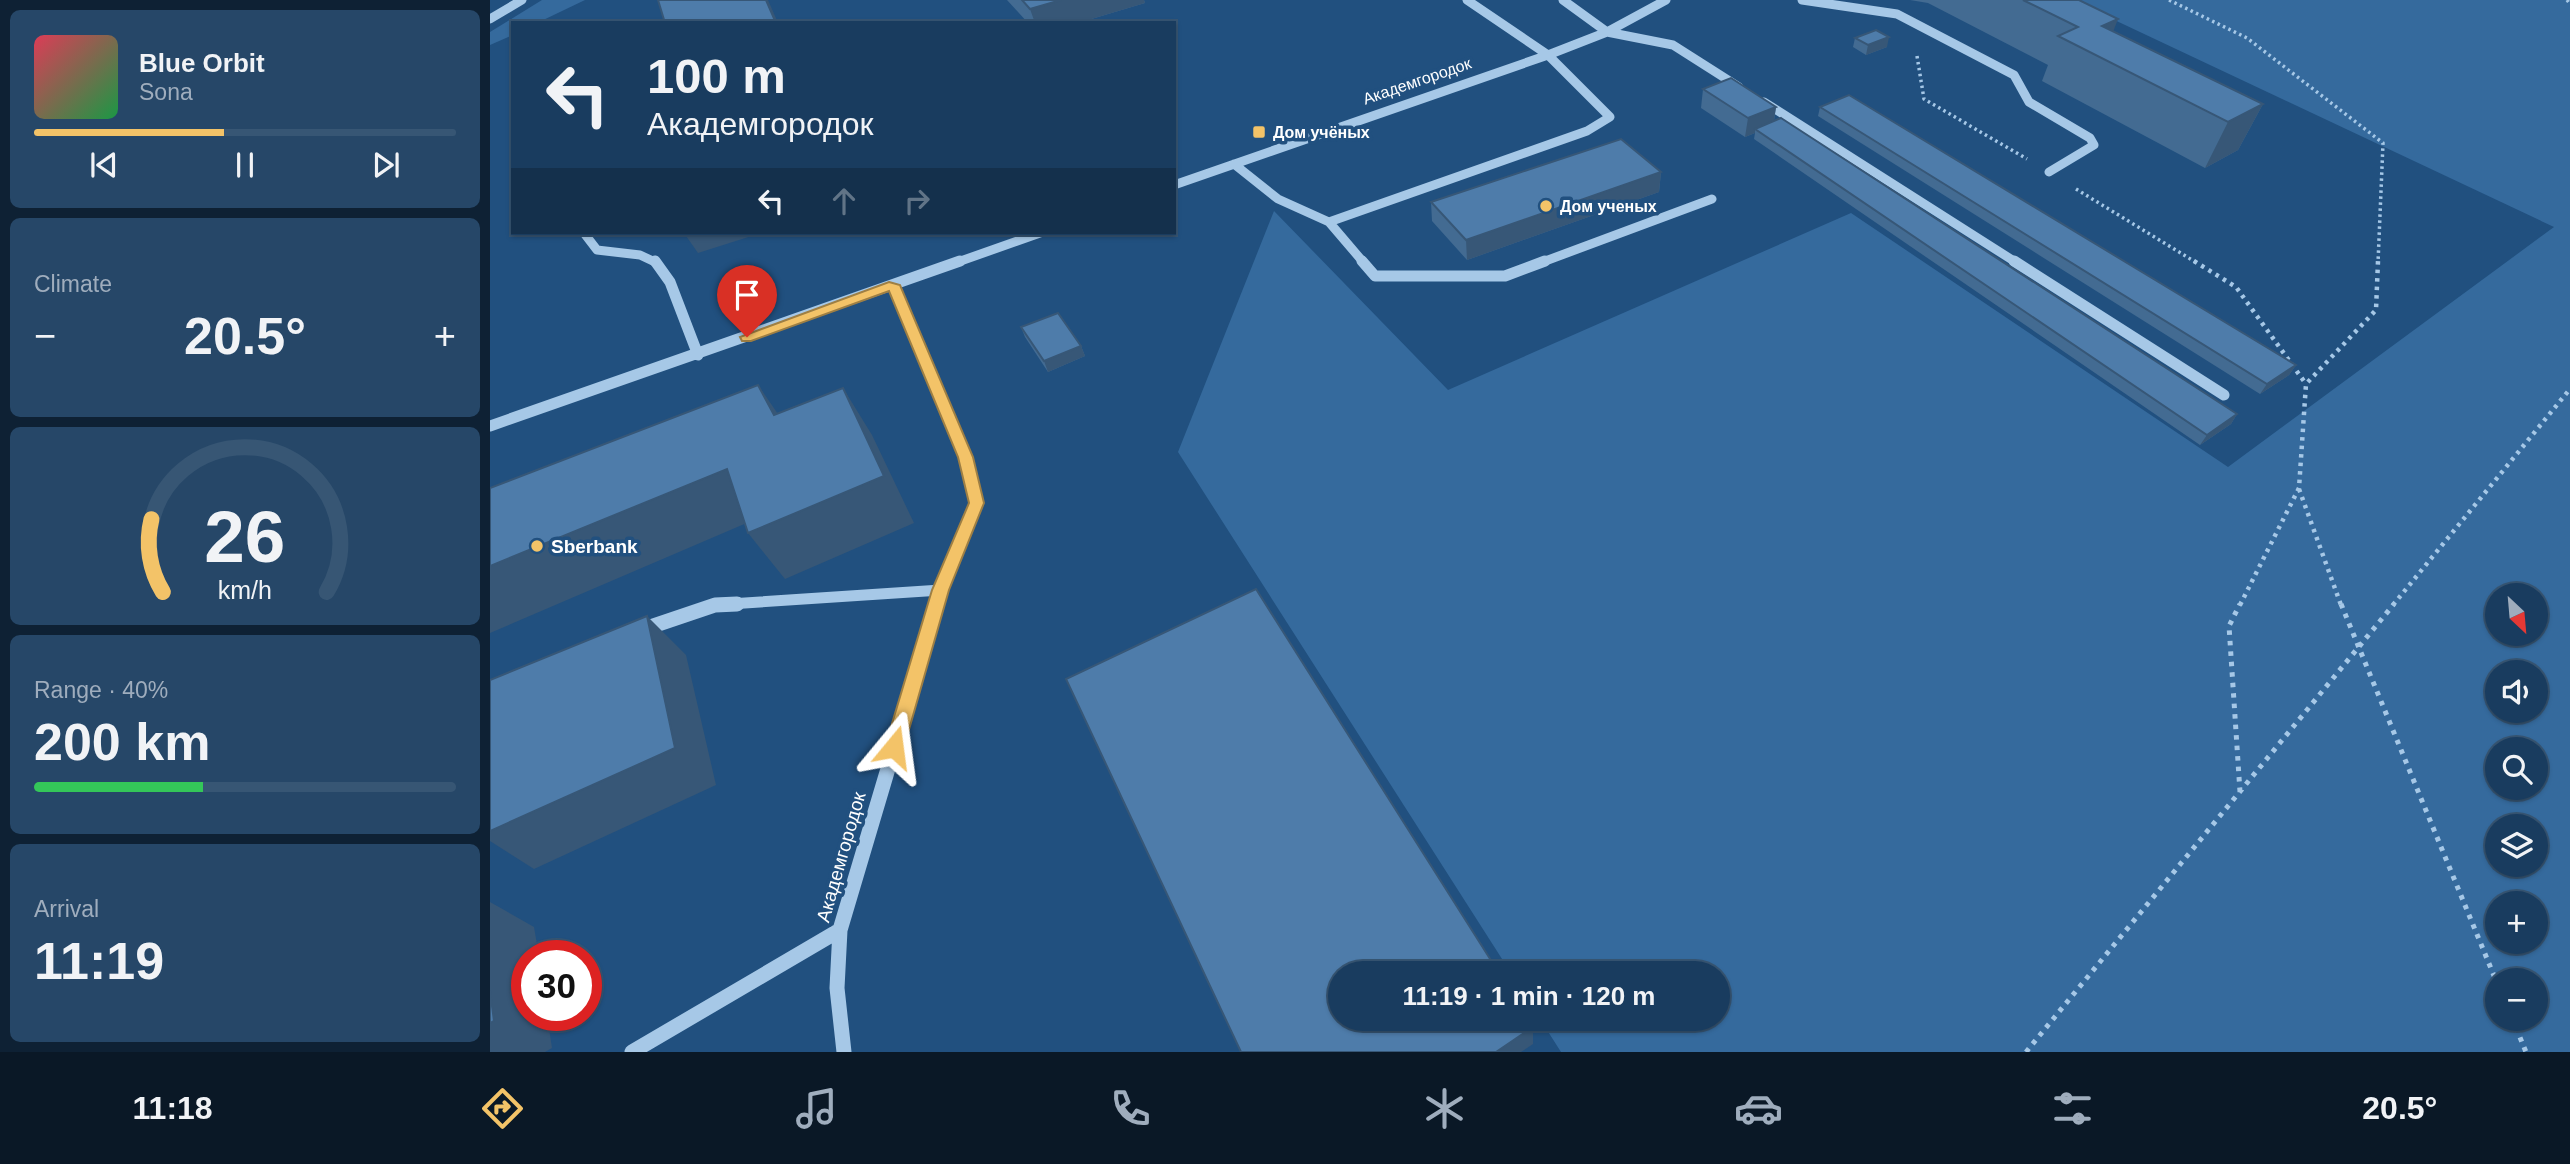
<!DOCTYPE html>
<html lang="en">
<head>
<meta charset="utf-8">
<style>
	:root { --surface:#193c5f; --page:#264768; --text:#f1f3f6; --muted:#9fadbd; --line:#375674; --accent:#f3c368 }
	body { margin:0; font-family:Helvetica,sans-serif; background:var(--page); color:var(--text); height:100vh; display:flex; flex-direction:column; font-size:26px; white-space:nowrap }
	* { box-sizing:border-box; margin:0 }
	p { font-size:23px; color:var(--muted) }
	.icon { flex:none; width:38px; height:38px; fill:none; stroke:currentColor; stroke-width:2; stroke-linecap:round; stroke-linejoin:round }
	.map { position:relative; flex:1; overflow:hidden }
	.side { display:flex; flex-direction:column; gap:10px; padding:10px; background:#0e2134; width:490px }
	.side>* { flex:none }
	.banner { position:absolute; left:21px; top:21px; width:665px; height:214px; border-radius:0px; box-shadow:0 2px 5px #0004,0 0 0 2px var(--line); background:#193c5f; color:var(--text); overflow:hidden }
	.needle { width:46px; rotate:154deg }
	.controls { position:absolute; left:1995px; top:583px; display:grid; gap:14px }
	.controls a { display:grid; place-items:center; width:63px; height:63px; border-radius:50%; background:var(--surface); box-shadow:0 2px 5px #0004,0 0 0 2px var(--line); font-size:35px }
	.speed { position:absolute; left:21px; top:940px; display:flex; gap:14px; font-size:35px; font-weight:700; text-align:center }
	.speed>* { display:grid; place-content:center; width:91px; height:91px; border-radius:50%; background:var(--surface); box-shadow:0 2px 5px #0004,0 0 0 2px var(--line); line-height:1 }
	.speed .limit { border:10px solid #d22; background:#fff; color:#111 }
	.pin { position:absolute; display:grid; place-items:center; width:60px; height:60px; color:#fff; margin:-72px -30px; border-radius:50% 50% 50% 0; rotate:-45deg; box-shadow:0 0 7px #0007 }
	.pin .icon { rotate:45deg }
	.me { position:absolute; width:77px; margin:-38px; rotate:16deg; stroke-linejoin:round; filter:drop-shadow(0 0 5px #0008) }
	.turn { display:flex; align-items:center; gap:24px; height:147px; padding:0 21px; font-size:32px }
	.turn .icon { width:91px; height:91px; stroke-width:2.5 }
	.turn b { display:block; font-size:49px; line-height:60px }
	.lanes { display:flex; align-items:center; height:66px; padding:0 21px; background:#0003; justify-content:center; gap:35px; direction:ltr }
	.lanes .off { opacity:.35 }
	.big { font-size:52px; font-weight:700; line-height:1.1 }
	.side .card { flex:1; display:flex; flex-direction:column; justify-content:center; gap:10px; min-width:0; padding:0 24px; border-radius:10px; background:var(--page) }
	.side .dial { align-items:center; gap:0 }
	.dial svg { height:182px; overflow:visible; fill:none; stroke:var(--line); stroke-width:7; stroke-linecap:round; text-anchor:middle }
	.dial text { fill:var(--text); stroke:none }
	.song { display:flex; align-items:center; gap:21px }
	.cover { width:84px; height:84px; border-radius:10px; background:linear-gradient(135deg,hsl(350 70% 55%),hsl(140 70% 35%)) }
	.played { height:7px; border-radius:4px; background:linear-gradient(90deg,var(--accent) 45%,var(--line) 45%) }
	.keys { display:flex; justify-content:space-around; direction:ltr }
	.heat { display:flex; justify-content:space-between; align-items:center; font-size:38px; direction:ltr }
	.charge { height:10px; border-radius:5px; background:linear-gradient(90deg,#34c759 40%,var(--line) 0) }
	.trip { position:absolute; left:838px; top:961px; width:402px; height:70px; border-radius:35px; background:var(--surface); box-shadow:0 2px 5px #0004,0 0 0 2px var(--line); font-weight:700; line-height:70px; text-align:center }
	.dock { display:flex; height:112px; justify-content:space-around; align-items:center; background:#0a1826; color:var(--muted) }
	.dock .icon { width:49px; height:49px }
	.dock .on { color:var(--accent) }
	.dock b { font-size:32px; color:var(--text) }
	main { display:flex; flex:1; min-height:0 }
	.map>svg:first-child { display:block }
	.green { fill:#356a9d; fill-rule:evenodd }
	.lines { fill:none; stroke-linecap:round; stroke-linejoin:round }
	.path-far2 { stroke:#a6c8e7; stroke-width:3.5; stroke-dasharray:2.5 3.5; stroke-linecap:butt }
	.path-far1 { stroke:#a6c8e7; stroke-width:4.5; stroke-dasharray:3.5 5; stroke-linecap:butt }
	.path { stroke:#a6c8e7; stroke-width:5; stroke-dasharray:4.5 6; stroke-linecap:butt }
	.minor-far2 { stroke:#a6c8e7; stroke-width:9 }
	.minor-far1 { stroke:#a6c8e7; stroke-width:11 }
	.minor { stroke:#a6c8e7; stroke-width:15 }
	.wall { fill:#436b92 }
	.shaded-wall { fill:#375777 }
	.building { fill:#4e7caa; stroke:#375777; stroke-width:2 }
	.route { fill:#f3c368; stroke:#9e7f44; stroke-width:2 }
	.poi-dot { fill:#f3c368; stroke:#21507f; stroke-width:2.5 }
	.labels { text-anchor:middle; dominant-baseline:central; stroke-width:7; stroke-linejoin:round; paint-order:stroke }
	.far-street-label { font-size:16px; fill:#fff; stroke:#21507f }
	.far-poi-label { font-size:16px; font-weight:bold; fill:#fff; stroke:#21507f; text-anchor:start }
	.poi-label { font-size:19px; font-weight:bold; fill:#fff; stroke:#21507f; text-anchor:start }
	.street-label { font-size:19px; fill:#fff; stroke:#21507f }
</style>
</head>
<body>
<main>
<section class="side">
<div class="card">
<div class="song"><i class="cover"></i><div><b>Blue Orbit</b><p>Sona</p></div></div>
<div class="played"></div>
<div class="keys"><svg class="icon" aria-label="previous" viewBox="0 0 24 24"><path d="M18 5L8 12l10 7zM5 5v14"/></svg><svg class="icon" aria-label="pause" viewBox="0 0 24 24"><path d="M8 5v14M16 5v14"/></svg><svg class="icon" aria-label="next" viewBox="0 0 24 24"><path d="M6 5l10 7-10 7zM19 5v14"/></svg></div>
</div>
<div class="card"><p>Climate</p>
<div class="heat"><a>−</a><b class="big">20.5°</b><a>+</a></div>
</div>
<div class="card dial"><svg viewBox="0 0 100 80">
<path d="M14 69A42 42 0 1 1 86 69"/>
<path d="M14 69A42 42 0 0 1 9 37" stroke="#f3c368"/>
<text x="50" y="56" font-size="32" font-weight="700">26</text>
<text x="50" y="72" font-size="11">km/h</text>
</svg></div>
<div class="card"><p>Range · 40%</p><b class="big">200 km</b><div class="charge"></div></div>
<div class="card"><p>Arrival</p><b class="big">11:19</b></div>
</section>
<div class="map">
<svg width="2080" height="1052" viewBox="0 0 2080 1052">
	<rect width="100%" height="100%" fill="#21507f"/>
	<path class="green" d="M52,0H95L47,23H23V35L0,45V32Z
		M1582,0H2080V1052H1071L1050,1019L1228,1018V973H1021L688,452L784,211L958,390L1361,213L1738,467L2064,227ZM2007,595H2046V634H2007ZM2007,672H2046V710H2007ZM2007,749H2046V788H2007ZM2007,826H2046V864H2007ZM2007,903H2046V942H2007ZM2007,980H2046V1018H2007Z"/>
	<g class="lines">
		<path class="path-far2" d="M1679,0L1757,38L1893,143L1888,263
			M2077,0L2080,4
			M1427,56L1434,99L1537,159
			M1586,189L1707,263"/>
		<path class="path-far1" d="M1704,261L1746,287L1816,384
			M1809,489L1851,605
			M1750,605L1809,488L1816,384L1886,310L1888,261
			M1903,605L2080,389"/>
		<path class="path" d="M1851,604L2007,983
			M1750,792L1739,626L1750,604
			M2022,1018L2036,1052
			M1536,1052L1904,604"/>
		<path class="minor-far2" d="M1073,0L1117,32L1183,45L1249,87
			M1312,0L1407,14L1524,75L1539,102L1600,138L1604,145L1559,172
			M0,19L32,0
			M1274,102L1527,263
			M744,164L788,199L839,222L874,263
			M684,185L1058,55L1117,32L1176,0
			M839,222L1097,131L1120,117L1058,55L977,0
			M94,233L107,250L150,255L167,263
			M465,263L550,233
			M1050,263L1222,199"/>
		<path class="minor-far1" d="M165,261L180,282L208,355
			M872,261L885,276H1015L1055,261
			M1524,261L1734,395
			M403,285L476,457L486,503L446,605
			M0,426L470,261
			M224,605L451,590"/>
		<path class="minor" d="M151,630L225,605L247,604
			M142,1052L350,930
			M354,1052L347,988L350,930L447,604"/>
	</g>
	<path class="wall" d="M517,0H654L655,3L588,23H538Z
		M1420,0H1589L1623,31L1773,104L1748,150L1715,168L1552,81L1558,65L1438,3Z
		M1365,38L1397,47L1376,55L1363,47Z
		M1213,89L1286,107L1284,121L1747,414L1741,424L1710,445L1264,139L1265,133L1255,137L1211,108Z
		M1330,107L1806,365L1799,375L1770,394L1328,116Z
		M1171,172L1169,192L977,260L942,221L941,202Z
		M531,327L591,346L595,356L558,372L535,337Z"/>
	<path class="shaded-wall" d="M276,0H278L288,23H286Z
		M571,0H654L655,3L588,23H545L540,9Z
		M1628,19L1613,58L1612,26Z
		M1399,37L1397,47L1376,55L1378,45Z
		M1773,104L1748,150L1715,168L1738,122Z
		M1286,107L1283,126L1265,129V133L1255,137L1258,118Z
		M1171,172L1169,192L977,260L976,240Z
		M194,233H271L208,253Z
		M591,346L595,356L558,372L554,361Z
		M1806,365L1799,375L1770,394L1777,384Z
		M268,385L301,433L284,415Z
		M353,388L382,435L424,523L295,579L258,533Z
		M1747,414L1741,424L1710,445L1717,435Z
		M237,469L273,516L0,633V566Z
		M157,616L196,655L226,785L44,869L0,841V831Z
		M0,902L44,927L49,956H37V1015H57L62,1048L55,1052H0Z
		M1043,1027V1044L1031,1052H1006Z"/>
	<path class="building" d="M168,0H276L286,23H175Z
		M532,0H571L540,9Z
		M1533,0H1589L1628,19L1612,26L1773,104L1738,122L1568,36L1588,27Z
		M1386,30L1399,37L1378,45L1365,38Z
		M1241,78L1286,107L1258,118L1213,89Z
		M1359,95L1806,365L1777,384L1330,107Z
		M1291,118L1747,414L1717,435L1265,129Z
		M1131,139L1171,172L976,240L941,202Z
		M568,313L591,346L554,361L531,327Z
		M268,385L284,415L353,388L394,476L258,533L237,469L0,566V488Z
		M766,589L1009,973H850V1018H1038L1043,1027L1006,1052H751L576,679Z
		M157,616L185,748L0,831V680Z
		M0,991L4,1021L0,1023Z"/>
	<path class="route" d="M399,282L410,285L483,457L494,503L459,590L414,747L411,753L404,755L398,753L395,747L442,590L479,503L468,457L399,291L261,341H252L250,337Z"/>
	<g class="poi-dot">
		<rect x="762" y="125" width="14" height="14" rx="3.5"/>
		<circle cx="1056" cy="206" r="7"/>
		<circle cx="47" cy="546" r="7"/>
	</g>
	<g class="labels">
		<g class="far-street-label">
			<text transform="translate(927 81) rotate(-19)">Академгородок</text>
		</g>
		<g class="far-poi-label">
			<text x="783" y="132">Дом учёных</text>
			<text x="1070" y="206">Дом ученых</text>
		</g>
		<g class="poi-label">
			<text x="61" y="546">Sberbank</text>
		</g>
		<g class="street-label">
			<text transform="translate(351 857) rotate(-74)">Академгородок</text>
		</g>
	</g>
</svg>
<div class="controls">
<a><svg class="needle" viewBox="-14 -14 28 28"><path d="M0-13l5 13h-10z" fill="#e53935"/><path d="M0 13l5-13h-10z" fill="#9fadbd"/></svg></a>
<a><svg class="icon" aria-label="sound" viewBox="0 0 24 24"><path d="M4 9h4l5-4v14l-5-4H4zM17 9q2 3 0 6"/></svg></a>
<a><svg class="icon" aria-label="search" viewBox="0 0 24 24"><circle cx="10" cy="10" r="6"/><path d="M15 15l6 6"/></svg></a>
<a><svg class="icon" aria-label="layers" viewBox="0 0 24 24"><path d="M12 4l9 5-9 5-9-5zM3 14l9 5 9-5"/></svg></a>
<a>+</a>
<a>−</a>
</div>
<div class="speed"><div class="limit">30</div></div>
<div class="pin" style="left:257px;top:337px;background:#d93025"><svg class="icon" aria-label="arrive" viewBox="0 0 24 24"><path d="M6 21V4h12l-3 4 3 4H6"/></svg></div>
<svg class="me" style="left:404px;top:747px" viewBox="-20 -20 40 40"><path d="M0-17L14 15 0 8-14 15z" fill="#f3c368" stroke="#fff" stroke-width="4"/></svg>
<div class="trip">11:19 · 1 min · 120 m</div>
<div class="banner">
<div class="turn"><svg class="icon" aria-label="left" viewBox="0 0 24 24"><path d="M17 20v-9H6M10 6l-5 5 5 5"/></svg><div><b>100 m</b>Академгородок</div></div>
<div class="lanes"><svg class="icon" aria-label="left" viewBox="0 0 24 24"><path d="M17 20v-9H6M10 6l-5 5 5 5"/></svg><svg class="icon off" aria-label="ahead" viewBox="0 0 24 24"><path d="M12 20V5M6 11l6-6 6 6"/></svg><svg class="icon off" aria-label="right" viewBox="0 0 24 24"><path d="M7 20v-9h11M14 6l5 5-5 5"/></svg></div>
</div>
</div>
</main>
<nav class="dock">
<b>11:18</b>
<svg class="icon on" aria-label="directions" viewBox="0 0 24 24"><path d="M12 3l9 9-9 9-9-9zM9 14v-3h6M13 9l2 2-2 2"/></svg>
<svg class="icon" aria-label="music" viewBox="0 0 24 24"><path d="M9 18V5l10-2v13"/><circle cx="6" cy="18" r="3"/><circle cx="16" cy="16" r="3"/></svg>
<svg class="icon" aria-label="phone" viewBox="0 0 24 24"><path d="M5 4h4l2 5-3 2q2 4 5 5l2-3 5 2v4C11 20 4 13 5 4z"/></svg>
<svg class="icon" aria-label="climate" viewBox="0 0 24 24"><path d="M12 3v18M4 7l16 10M4 17L20 7"/></svg>
<svg class="icon" aria-label="car" viewBox="0 0 24 24"><path d="M5 17H2v-5l4-1 3-4h7l3 4 3 1v5h-3M9 17h6M6 11h13"/><circle cx="7" cy="17" r="2"/><circle cx="17" cy="17" r="2"/></svg>
<svg class="icon" aria-label="filters" viewBox="0 0 24 24"><path d="M4 7h16M4 17h16"/><circle cx="9" cy="7" r="2"/><circle cx="15" cy="17" r="2"/></svg>
<b>20.5°</b>
</nav>
</body>
</html>
